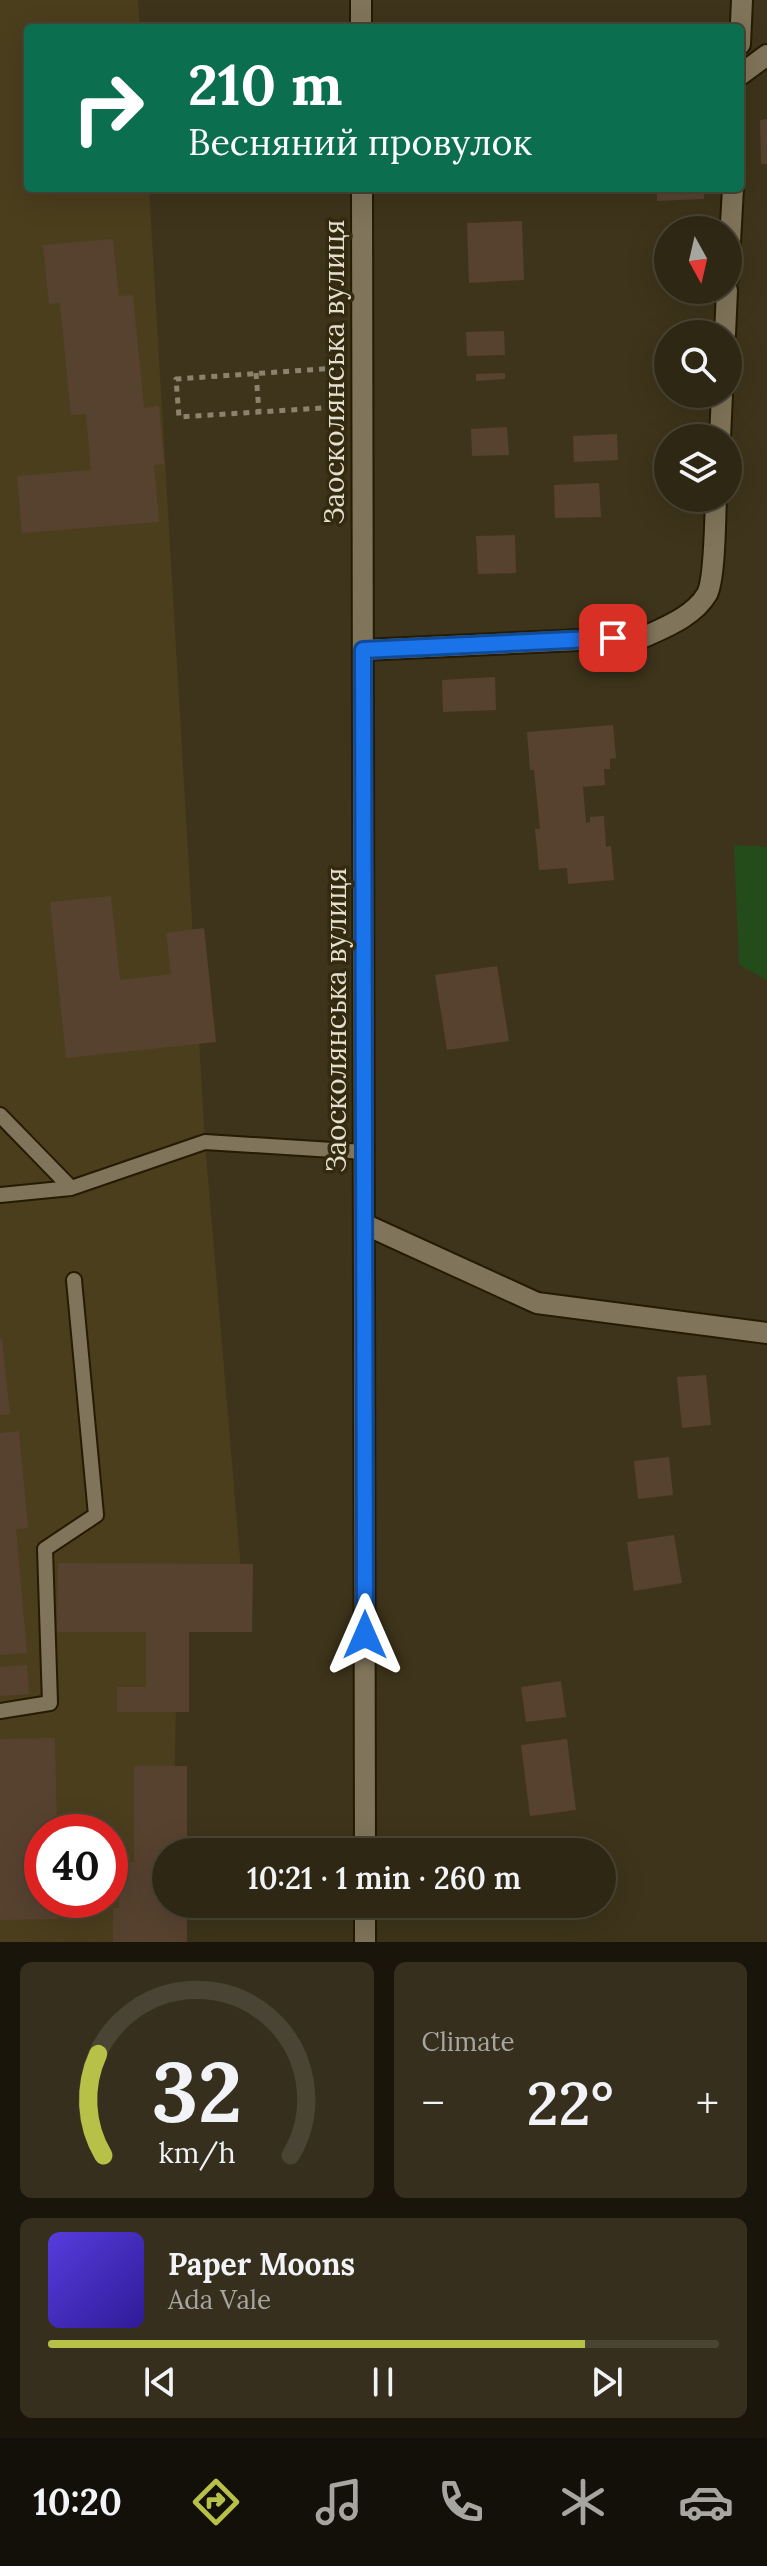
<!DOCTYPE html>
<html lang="en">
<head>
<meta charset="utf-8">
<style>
	:root { --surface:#2e2714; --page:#362f1d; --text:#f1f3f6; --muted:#a7a5a0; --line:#494434; --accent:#b8c147 }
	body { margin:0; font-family:Lora,serif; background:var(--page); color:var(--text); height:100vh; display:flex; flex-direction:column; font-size:30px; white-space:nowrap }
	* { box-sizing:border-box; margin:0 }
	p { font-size:26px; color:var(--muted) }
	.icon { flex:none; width:44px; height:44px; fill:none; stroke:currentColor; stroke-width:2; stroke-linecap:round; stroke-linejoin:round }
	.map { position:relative; height:1942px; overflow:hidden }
	.side { display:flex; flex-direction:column; gap:20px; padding:20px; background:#19150b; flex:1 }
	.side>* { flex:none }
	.top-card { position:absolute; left:24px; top:24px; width:720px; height:168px; border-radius:8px; box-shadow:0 8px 32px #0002,0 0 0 2px var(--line); background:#0b6e4f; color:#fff; overflow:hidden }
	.needle { width:52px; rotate:172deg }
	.buttons { position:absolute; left:654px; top:216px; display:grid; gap:16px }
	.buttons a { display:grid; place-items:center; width:88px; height:88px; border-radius:50%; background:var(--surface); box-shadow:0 8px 32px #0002,0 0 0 2px var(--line); font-size:40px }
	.speed { position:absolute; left:24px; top:1814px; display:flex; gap:16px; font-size:40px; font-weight:700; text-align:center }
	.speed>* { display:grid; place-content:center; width:104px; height:104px; border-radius:50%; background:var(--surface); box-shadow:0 8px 32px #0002,0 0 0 2px var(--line); line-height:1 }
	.speed .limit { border:12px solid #d22; background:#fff; color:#111 }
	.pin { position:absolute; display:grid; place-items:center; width:68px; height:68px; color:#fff; margin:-34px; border-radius:16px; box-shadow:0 4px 12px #0006 }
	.me { position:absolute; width:88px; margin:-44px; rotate:0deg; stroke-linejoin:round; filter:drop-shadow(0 0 6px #0008) }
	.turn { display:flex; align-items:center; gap:28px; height:168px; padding:0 32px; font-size:36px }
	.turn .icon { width:104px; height:104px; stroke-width:2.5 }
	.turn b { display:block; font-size:56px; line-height:68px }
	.big { font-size:60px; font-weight:600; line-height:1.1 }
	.side .card { flex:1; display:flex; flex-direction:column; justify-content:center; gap:12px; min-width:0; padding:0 28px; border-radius:12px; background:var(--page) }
	.side .dial { align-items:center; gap:0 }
	.dial svg { height:208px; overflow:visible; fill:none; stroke:var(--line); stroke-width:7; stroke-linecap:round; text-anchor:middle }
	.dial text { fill:var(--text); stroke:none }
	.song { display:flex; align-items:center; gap:24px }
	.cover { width:96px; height:96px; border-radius:12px; background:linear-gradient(135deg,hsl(250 70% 55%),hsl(250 70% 35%)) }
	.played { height:8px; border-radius:4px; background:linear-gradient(90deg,var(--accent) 80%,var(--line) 80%) }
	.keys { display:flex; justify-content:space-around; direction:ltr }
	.heat { display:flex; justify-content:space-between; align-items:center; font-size:44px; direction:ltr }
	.side .tiles { flex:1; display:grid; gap:20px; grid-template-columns:1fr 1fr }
	.card:last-child { grid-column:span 2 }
	.trip { position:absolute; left:152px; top:1838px; width:464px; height:80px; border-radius:40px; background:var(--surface); box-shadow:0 8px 32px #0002,0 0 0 2px var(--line); font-weight:600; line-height:80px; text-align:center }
	.tabs { display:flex; height:128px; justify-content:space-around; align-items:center; background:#121008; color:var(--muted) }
	.tabs .icon { width:56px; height:56px }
	.tabs .selected { color:var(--accent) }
	.tabs b { font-size:36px; color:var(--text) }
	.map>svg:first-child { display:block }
	.built { fill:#4b3e1d; fill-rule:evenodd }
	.green { fill:#244c1b }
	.building { fill:#57422f }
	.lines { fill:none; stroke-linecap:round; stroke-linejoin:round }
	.lane-casing { stroke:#251b03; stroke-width:18 }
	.street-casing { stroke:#251b03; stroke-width:24 }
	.secondary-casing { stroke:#251b03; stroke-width:24 }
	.path { stroke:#8b836e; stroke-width:5; stroke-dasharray:6 6; stroke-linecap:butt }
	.lane { stroke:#80755a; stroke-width:14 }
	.street { stroke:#80755a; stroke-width:20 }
	.secondary { stroke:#80755a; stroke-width:20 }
	.route-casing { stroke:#114b97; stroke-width:20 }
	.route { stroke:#1a73e8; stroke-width:14 }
	.labels { text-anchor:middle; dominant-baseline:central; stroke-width:7; stroke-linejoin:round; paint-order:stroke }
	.street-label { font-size:28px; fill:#e5dfd0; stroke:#342a10 }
</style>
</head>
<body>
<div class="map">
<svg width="767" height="1942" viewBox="0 0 767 1942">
	<rect width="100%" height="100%" fill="#3e341b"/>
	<path class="built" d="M0,0H138L140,28H28V188H149L205,1142L244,1606L178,1607L173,1852H166V1904L171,1942H0ZM42,1832H110V1900H42Z"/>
	<path class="green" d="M734,845L767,847V980L739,965Z"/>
	<path class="building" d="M767,119V164H761L760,120Z
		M657,188H704V199L657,201Z
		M522,221L524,280L469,283L467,223Z
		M113,239L119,296L133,295L144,408L159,406L164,464L154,465L159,522L22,533L17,476L91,470L86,414L71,415L60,303L49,304L43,245Z
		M504,331L505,355L467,356L466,332Z
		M661,339H668V379L663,380Z
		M505,373V379L476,381V374Z
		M507,427L509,455L472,456L471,429Z
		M617,434L618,460L574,462L573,436Z
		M599,483L601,517L555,518L554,485Z
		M515,535L516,573L478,574L476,536Z
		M495,677L496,710L443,712L442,680Z
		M613,725L616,758L610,759V769H604L605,785L583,787L586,823L590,822V817L604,816L606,847L611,846L614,880L568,884L567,868L539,870L535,829H540L534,770H530L527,732Z
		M111,896L120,980L171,974L166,933L204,928L216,1042L66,1058L50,902Z
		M497,966L509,1041L447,1050L435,975Z
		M0,1339H2L10,1414L0,1415Z
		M706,1375L711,1425L682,1428L677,1377Z
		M19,1431L28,1528L16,1529L27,1653L0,1655V1433Z
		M669,1457L673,1495L638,1499L634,1461Z
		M674,1535L682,1583L634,1591L627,1542Z
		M58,1563L253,1564L252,1632H189V1712H117V1687H146V1632H57Z
		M27,1665L29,1694L0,1696V1667Z
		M561,1681L566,1717L526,1722L521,1687Z
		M55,1738L57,1832H42V1900H58V1919L0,1920V1739Z
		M567,1739L576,1810L530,1816L521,1745Z
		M134,1766H187V1852H166V1904H187V1942H113V1908H119L120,1862H134Z
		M548,1904H591L592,1915L550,1920Z"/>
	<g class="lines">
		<g class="lane-casing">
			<path id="lane" d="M0,1115L71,1188
				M0,1195L71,1188L205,1142L364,1152
				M0,1711L50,1703L45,1549L96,1515L74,1280"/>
		</g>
		<g class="street-casing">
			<path id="street" d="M740,44L742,0
				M740,75L767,55
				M728,278L733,188
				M725,334L727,290
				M720,438L722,394
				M363,650L644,637C666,627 694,616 707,594C715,579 715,518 716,498
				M364,1224L537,1303L767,1333"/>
		</g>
		<g class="secondary-casing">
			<path id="secondary" d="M361,0V28
				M362,188L365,1852
				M365,1904V1942"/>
		</g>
		<path class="path" d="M337,368L176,379L179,417L338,407
			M256,373L259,412"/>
		<use href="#lane" class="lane"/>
		<use href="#street" class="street"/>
		<use href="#secondary" class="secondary"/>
	</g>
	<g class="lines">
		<g class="route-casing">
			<path id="route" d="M365,1635L363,650L613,638"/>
		</g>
		<use href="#route" class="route"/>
	</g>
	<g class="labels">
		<g class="street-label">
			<text transform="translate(334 372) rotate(-90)">Заосколянська вулиця</text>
			<text transform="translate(336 1020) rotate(-90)">Заосколянська вулиця</text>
		</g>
	</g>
</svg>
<div class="buttons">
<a><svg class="needle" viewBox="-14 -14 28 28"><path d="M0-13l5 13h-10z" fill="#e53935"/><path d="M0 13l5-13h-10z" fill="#a7a5a0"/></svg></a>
<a><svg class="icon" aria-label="search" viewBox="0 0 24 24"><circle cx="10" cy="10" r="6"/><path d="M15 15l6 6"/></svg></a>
<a><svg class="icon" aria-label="layers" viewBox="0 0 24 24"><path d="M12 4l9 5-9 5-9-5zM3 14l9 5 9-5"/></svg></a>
</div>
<div class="speed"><div class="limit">40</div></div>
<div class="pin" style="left:613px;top:638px;background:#d93025"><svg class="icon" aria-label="arrive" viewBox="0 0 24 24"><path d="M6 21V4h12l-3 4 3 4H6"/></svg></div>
<svg class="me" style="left:365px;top:1635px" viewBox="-20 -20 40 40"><path d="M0-17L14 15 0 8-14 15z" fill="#1a73e8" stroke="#fff" stroke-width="4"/></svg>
<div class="trip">10:21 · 1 min · 260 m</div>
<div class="top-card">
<div class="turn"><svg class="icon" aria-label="right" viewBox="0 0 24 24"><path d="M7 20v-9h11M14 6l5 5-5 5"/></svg><div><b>210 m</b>Весняний провулок</div></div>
</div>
</div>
<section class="side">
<div class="tiles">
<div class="card dial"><svg viewBox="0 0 100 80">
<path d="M14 69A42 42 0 1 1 86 69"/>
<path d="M14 69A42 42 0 0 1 12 30" stroke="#b8c147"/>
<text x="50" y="56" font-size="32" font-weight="700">32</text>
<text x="50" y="72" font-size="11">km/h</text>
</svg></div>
<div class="card"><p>Climate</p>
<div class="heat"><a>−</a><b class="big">22°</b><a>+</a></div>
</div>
<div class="card">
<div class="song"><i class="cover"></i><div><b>Paper Moons</b><p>Ada Vale</p></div></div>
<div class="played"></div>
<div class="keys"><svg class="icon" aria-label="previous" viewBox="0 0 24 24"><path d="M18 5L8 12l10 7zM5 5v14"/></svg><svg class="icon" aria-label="pause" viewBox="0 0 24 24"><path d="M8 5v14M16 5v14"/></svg><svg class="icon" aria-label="next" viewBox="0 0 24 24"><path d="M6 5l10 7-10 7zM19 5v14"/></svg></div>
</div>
</div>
</section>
<nav class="tabs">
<b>10:20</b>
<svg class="icon selected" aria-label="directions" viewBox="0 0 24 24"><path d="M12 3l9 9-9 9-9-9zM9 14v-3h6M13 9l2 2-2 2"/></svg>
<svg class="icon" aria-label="music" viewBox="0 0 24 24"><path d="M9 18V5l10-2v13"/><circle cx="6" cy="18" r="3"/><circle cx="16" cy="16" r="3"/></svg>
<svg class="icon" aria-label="phone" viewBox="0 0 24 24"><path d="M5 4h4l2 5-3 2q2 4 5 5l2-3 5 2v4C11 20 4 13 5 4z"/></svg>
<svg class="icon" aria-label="climate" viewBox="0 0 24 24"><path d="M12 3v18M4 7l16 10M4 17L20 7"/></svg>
<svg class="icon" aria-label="car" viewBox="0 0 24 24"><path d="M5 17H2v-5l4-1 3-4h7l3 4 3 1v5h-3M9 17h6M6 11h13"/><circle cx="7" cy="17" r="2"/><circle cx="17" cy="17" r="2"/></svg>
</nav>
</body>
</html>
